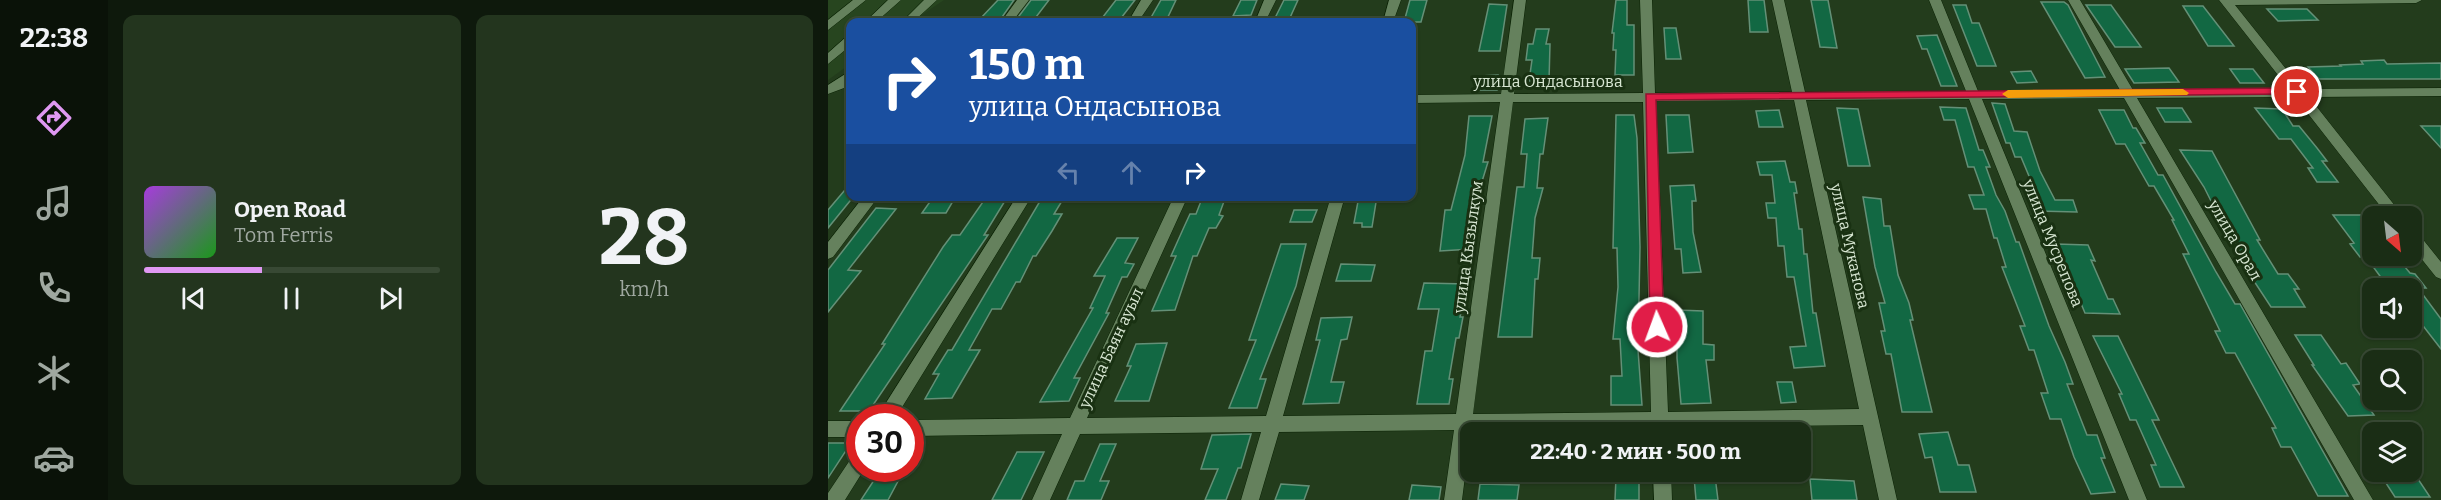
<!DOCTYPE html>
<html lang="ru">
<head>
<meta charset="utf-8">
<style>
	:root { --surface:#1a2d15; --page:#23351e; --text:#f1f3f6; --muted:#9fa8a0; --line:#384934; --accent:#df98f2 }
	body { margin:0; font-family:Bitter,serif; background:var(--page); color:var(--text); height:100vh; display:flex; flex-direction:column; font-size:22px; white-space:nowrap }
	* { box-sizing:border-box; margin:0 }
	p { font-size:20px; color:var(--muted) }
	.icon { flex:none; width:33px; height:33px; fill:none; stroke:currentColor; stroke-width:2; stroke-linecap:round; stroke-linejoin:round }
	.map { position:relative; flex:1; overflow:hidden }
	.sheet { display:flex; flex-direction:column; gap:15px; padding:15px; background:#0e190c; width:720px }
	.sheet>* { flex:none }
	.hud { position:absolute; left:18px; top:18px; width:570px; height:183px; border-radius:12px; box-shadow:0 2px 4px #0004,0 0 0 2px var(--line); background:#1a4fa0; color:#fff; overflow:hidden }
	.needle { width:39px; rotate:152deg }
	.buttons { position:absolute; left:1534px; top:206px; display:grid; gap:12px }
	.buttons a { display:grid; place-items:center; width:60px; height:60px; border-radius:12px; background:var(--surface); box-shadow:0 2px 4px #0004,0 0 0 2px var(--line); font-size:30px }
	.speed { position:absolute; left:18px; top:404px; display:flex; gap:12px; font-size:30px; font-weight:700; text-align:center }
	.speed>* { display:grid; place-content:center; width:78px; height:78px; border-radius:50%; background:var(--surface); box-shadow:0 2px 4px #0004,0 0 0 2px var(--line); line-height:1 }
	.speed .limit { border:9px solid #d22; background:#fff; color:#111 }
	.pin { position:absolute; display:grid; place-items:center; width:51px; height:51px; color:#fff; margin:-26px; border:3px solid #fff; border-radius:50%; box-shadow:0 2px 6px #0007 }
	.me { position:absolute; width:66px; margin:-33px; rotate:358deg; stroke-linejoin:round; filter:drop-shadow(0 0 4px #0008) }
	.turn { display:flex; align-items:center; gap:21px; height:126px; padding:0 24px; font-size:27px }
	.turn .icon { width:78px; height:78px; stroke-width:2.5 }
	.turn b { display:block; font-size:42px; line-height:51px }
	.lanes { display:flex; align-items:center; height:57px; padding:0 24px; background:#0003; justify-content:center; gap:30px; direction:ltr }
	.lanes .off { opacity:.35 }
	.sheet .tile { flex:1; display:flex; flex-direction:column; justify-content:center; gap:9px; min-width:0; padding:0 21px; border-radius:12px; background:var(--page) }
	.sheet .dial { align-items:center; gap:0 }
	.dial b { font-size:78px; line-height:1 }
	.song { display:flex; align-items:center; gap:18px }
	.cover { width:72px; height:72px; border-radius:9px; background:linear-gradient(135deg,hsl(280 70% 55%),hsl(120 70% 35%)) }
	.played { height:6px; border-radius:3px; background:linear-gradient(90deg,var(--accent) 40%,var(--line) 40%) }
	.keys { display:flex; justify-content:space-around; direction:ltr }
	.sheet .tiles { flex:1; display:grid; gap:15px; grid-template-columns:repeat(2,1fr) }
	.trip { position:absolute; left:632px; top:422px; width:351px; height:60px; border-radius:12px; background:var(--surface); box-shadow:0 2px 4px #0004,0 0 0 2px var(--line); font-weight:700; line-height:60px; text-align:center }
	main { display:flex; flex:1; min-height:0 }
	.tabs { display:flex; flex-direction:column; width:108px; justify-content:space-around; align-items:center; background:#0a1208; color:var(--muted) }
	.tabs .icon { width:42px; height:42px }
	.tabs .on { color:var(--accent) }
	.tabs b { font-size:27px; color:var(--text) }
	.map>svg:first-child { display:block }
	.built { fill:#27451f }
	.building { fill:#126843; stroke:#649077; stroke-width:1.5 }
	.lines { fill:none; stroke-linecap:round; stroke-linejoin:round }
	.minor-casing { stroke:#0a2204; stroke-width:1 }
	.minor { fill:#65815d; fill-rule:evenodd }
	.route { fill:#e11d48; stroke:#92132f; stroke-width:1.5 }
	.slow { fill:#f59e0b }
	.labels { text-anchor:middle; dominant-baseline:central; stroke-width:6; stroke-linejoin:round; paint-order:stroke }
	.street-label { font-size:16px; fill:#d8e7d3; stroke:#193112 }
</style>
</head>
<body>
<main>
<nav class="tabs">
<b>22:38</b>
<svg class="icon on" aria-label="directions" viewBox="0 0 24 24"><path d="M12 3l9 9-9 9-9-9zM9 14v-3h6M13 9l2 2-2 2"/></svg>
<svg class="icon" aria-label="music" viewBox="0 0 24 24"><path d="M9 18V5l10-2v13"/><circle cx="6" cy="18" r="3"/><circle cx="16" cy="16" r="3"/></svg>
<svg class="icon" aria-label="phone" viewBox="0 0 24 24"><path d="M5 4h4l2 5-3 2q2 4 5 5l2-3 5 2v4C11 20 4 13 5 4z"/></svg>
<svg class="icon" aria-label="climate" viewBox="0 0 24 24"><path d="M12 3v18M4 7l16 10M4 17L20 7"/></svg>
<svg class="icon" aria-label="car" viewBox="0 0 24 24"><path d="M5 17H2v-5l4-1 3-4h7l3 4 3 1v5h-3M9 17h6M6 11h13"/><circle cx="7" cy="17" r="2"/><circle cx="17" cy="17" r="2"/></svg>
</nav>
<section class="sheet">
<div class="tiles">
<div class="tile">
<div class="song"><i class="cover"></i><div><b>Open Road</b><p>Tom Ferris</p></div></div>
<div class="played"></div>
<div class="keys"><svg class="icon" aria-label="previous" viewBox="0 0 24 24"><path d="M18 5L8 12l10 7zM5 5v14"/></svg><svg class="icon" aria-label="pause" viewBox="0 0 24 24"><path d="M8 5v14M16 5v14"/></svg><svg class="icon" aria-label="next" viewBox="0 0 24 24"><path d="M6 5l10 7-10 7zM19 5v14"/></svg></div>
</div>
<div class="tile dial"><b>28</b><p>km/h</p></div>
</div>
</section>
<div class="map">
<svg width="1613" height="500" viewBox="0 0 1613 500">
	<rect width="100%" height="100%" fill="#233c1c"/>
	<path class="built" d="M0,0H116L83,22H22V64L0,80Z"/>
	<path class="building" d="M170,0H186L172,20H151Z
		M203,0H221L205,21L188,20Z
		M288,0H307L290,22H271Z
		M333,0H348L338,21H321Z
		M413,0H429L423,15L405,16Z
		M456,0H470L460,22H445Z
		M582,0H599L593,22H576Z
		M788,0H799V25H806V75H787L788,50H785L786,33H784Z
		M920,0H936L940,32H922Z
		M983,0H1000L1009,48L992,47Z
		M1213,2H1236L1240,5L1277,77L1257,78Z
		M661,4L679,5L672,51H651Z
		M1125,5H1138L1144,23H1151L1168,66H1149Z
		M1258,5H1283L1313,47H1287Z
		M1355,6H1375L1406,46H1380Z
		M1439,9H1479L1490,20L1450,21Z
		M836,28H848L853,59H838Z
		M708,29H721L718,44H722L721,81H701L704,60H698L700,44H705Z
		M1109,35L1116,53L1129,86H1113L1099,49H1094L1089,36Z
		M1556,60L1559,64L1613,63V79H1491L1480,67L1513,66L1512,65L1535,64L1533,61Z
		M1341,68L1351,82L1306,83L1297,69Z
		M1402,69H1425L1436,83H1412Z
		M1203,71L1209,82L1189,83L1183,72Z
		M670,75L669,90H651L652,76Z
		M1164,103L1177,104L1186,131L1199,132L1212,171L1227,200H1245L1249,212L1209,211L1204,200H1211L1193,157H1187L1182,143H1178Z
		M1112,107L1138,108L1151,150H1155L1162,167H1158L1168,195L1177,211L1188,242H1191L1221,326L1237,362L1245,384H1239L1259,435H1269L1277,458H1273L1287,492L1263,494L1246,457L1233,419H1222L1213,393H1220L1206,350H1201L1192,326H1197L1174,267H1178L1169,238H1166L1158,209H1146L1141,195H1156L1146,167H1140L1127,120H1116Z
		M1009,108L1030,109L1042,166H1020Z
		M1329,108H1354L1363,122H1337Z
		M1427,108L1454,109L1465,126H1471L1489,148L1499,161H1494L1510,182H1489L1480,168H1485L1463,139H1451Z
		M951,110L955,127H931L928,111Z
		M1271,110H1296L1305,128H1308L1317,143H1312L1330,175H1335L1388,272L1407,304H1412L1520,496H1490L1463,447H1453L1444,428H1448L1407,353H1398L1387,331H1392L1355,254H1361L1344,220H1346L1326,186H1321L1297,144H1288Z
		M788,115H806L809,138L812,247L810,350L814,405H783V376H794L792,339H785L790,287L789,248H785Z
		M838,115H861L865,152L840,153Z
		M641,116H664L655,162H660L648,201L644,249L612,251L617,210H623L637,155Z
		M720,118L715,154H712L709,188H715L707,218L704,258H712L710,279H707L704,337H670L689,187H696L699,154H693L697,119Z
		M1593,126H1613V148Z
		M1352,150L1384,151L1432,240H1429L1450,274H1460L1471,289H1466L1477,307H1443L1422,275H1426L1405,239H1402L1376,187Z
		M957,161L962,182H967L969,193H966L971,229H974L976,254H979L985,313H988L997,366L966,368L962,347L978,346L966,277H959L956,246H950L948,218H940L938,203H947L944,175H932L929,162Z
		M22,184V196H26L0,228V210Z
		M866,185L868,201H864L865,232L873,272L855,273L853,249H847L842,186Z
		M106,196H128L118,213H94Z
		M159,196H180L156,235H160L41,411H12L57,344H54L115,247L124,235H132Z
		M215,196H237L226,214H234L224,231L208,256H205L192,282H188L173,309H164L141,350H152L124,398L97,399L111,374H105L120,350H124Z
		M375,196H398L391,215L395,216L388,228H381L369,256H365L347,310L324,311L348,256H343L356,227L362,214H368Z
		M531,196H549L544,227H534V223H526Z
		M1035,197L1053,199L1056,226H1062L1070,275L1081,303L1085,320H1082L1104,412H1074L1063,354H1058L1053,331H1057L1051,303H1057L1047,267Z
		M48,208L68,209L20,270L33,271L0,312V270Z
		M466,210H489L484,222H462Z
		M1505,215H1535L1545,229V255H1567L1582,273L1587,274L1598,288H1590L1613,319V349L1589,318H1584V288L1560,287L1538,257H1532L1522,244L1526,243Z
		M289,238H310L297,263L306,264L299,277H294L278,313H281L246,378H252L241,401L212,402L265,308H262L277,276H266Z
		M453,244H478L468,286L432,379H438L429,408H401L428,340H421Z
		M1228,244L1260,245L1267,261L1263,260L1280,299H1285L1292,314L1257,313Z
		M513,264L547,265L543,281H508Z
		M596,283L639,284L632,317H635L631,338H628L621,379H625L621,404H589L597,351H604L611,309H590Z
		M849,310L875,311V344L886,345V360H878L883,403L853,404L849,358Z
		M524,317L519,339L513,340L503,382H516L511,403L475,404L492,340H488L493,318Z
		M1467,335H1493L1513,364L1518,363L1532,384L1525,385L1546,415L1520,416L1484,365H1486Z
		M1265,336H1290L1331,420H1324L1356,487H1332L1323,465H1328L1308,420H1302L1291,394H1294Z
		M339,343L321,401H287L303,366H299L308,344Z
		M949,382H964L968,402L953,403Z
		M1120,432L1130,465H1141L1148,492H1112L1104,457L1097,458L1091,434Z
		M423,434L413,468H410L398,500H377L390,469H373L384,435Z
		M0,443H23L0,478Z
		M272,444H288L272,481H281L273,500H239L247,481H256Z
		M189,452H216L193,500H164Z
		M54,468H77L60,500H33Z
		M811,476V500H787L788,477Z
		M887,476L890,500H868L866,477Z
		M1577,476H1588L1602,497H1567L1554,477Z
		M982,479L1026,481L1029,500H984Z
		M453,484L481,486L476,500H447Z
		M652,484L691,485L689,500H650Z
		M584,485L613,487L611,500H581Z"/>
	<g class="lines">
		<g class="minor-casing">
			<path id="minor" d="M25,0H38L0,30V20Z
				M60,0H73L48,22H37Z
				M96,0H109L85,22H74Z
				M189,0H201L184,22H173Z
				M313,0H325L310,22H300Z
				M436,0H448L437,22H427Z
				M561,0H573L565,22H555Z
				M686,0H698L686,94L815,93L812,0H824L827,93L964,92L944,0H956L977,92L1138,91L1101,0H1113L1150,91L1292,90L1240,0H1252L1305,90L1461,89L1391,0H1594L1588,3L1407,5L1474,89L1613,88V96L1481,97L1575,216H1560L1467,97L1309,98L1545,500H1526L1296,98L1154,99L1319,500H1301L1141,99L978,100L1069,500H1051L1035,425L841,427V432H823V427L643,429L634,500H616L626,430L451,432L431,500H413L433,432L252,434L222,500H204L234,434L82,436V420L242,418L346,196H360L259,418L438,416L503,196H517L455,416L628,414L672,102L584,103V95L673,94ZM966,100L1031,409L840,412L828,101ZM685,102H815L823,412L645,414Z
				M18,37H22V46L0,64V53Z
				M22,71V82L16,88L0,94V85Z
				M36,196H51L5,257L0,259V242Z
				M189,196H204L68,417H49Z
				M1584,230L1589,232L1613,262V279L1608,277L1584,247Z
				M0,421H32V437H0Z
				M32,452V468H37L17,500H0V493L26,454Z
				M825,471H843L844,500H826Z"/>
		</g>
		<use href="#minor" class="minor"/>
	</g>
	<path class="route" d="M1469,88L1473,89V94L828,100L836,327L829,333L822,327L818,94Z"/>
	<path class="slow" d="M1355,89L1361,93L1359,95L1180,98L1174,94L1180,90Z"/>
	<g class="labels">
		<g class="street-label">
			<text x="720" y="81">улица Ондасынова</text>
			<text transform="translate(1407 240) rotate(60)">улица Орал</text>
			<text transform="translate(1225 243) rotate(68)">улица Мусрепова</text>
			<text transform="translate(1022 246) rotate(77)">улица Муканова</text>
			<text transform="translate(640 247) rotate(-82)">улица Кызылкум</text>
			<text transform="translate(283 348) rotate(-65)">улица Баян ауыл</text>
		</g>
	</g>
</svg>
<div class="buttons">
<a><svg class="needle" viewBox="-14 -14 28 28"><path d="M0-13l5 13h-10z" fill="#e53935"/><path d="M0 13l5-13h-10z" fill="#9fa8a0"/></svg></a>
<a><svg class="icon" aria-label="sound" viewBox="0 0 24 24"><path d="M4 9h4l5-4v14l-5-4H4zM17 9q2 3 0 6"/></svg></a>
<a><svg class="icon" aria-label="search" viewBox="0 0 24 24"><circle cx="10" cy="10" r="6"/><path d="M15 15l6 6"/></svg></a>
<a><svg class="icon" aria-label="layers" viewBox="0 0 24 24"><path d="M12 4l9 5-9 5-9-5zM3 14l9 5 9-5"/></svg></a>
</div>
<div class="speed"><div class="limit">30</div></div>
<div class="pin" style="left:1469px;top:92px;background:#d93025"><svg class="icon" aria-label="arrive" viewBox="0 0 24 24"><path d="M6 21V4h12l-3 4 3 4H6"/></svg></div>
<svg class="me" style="left:829px;top:327px" viewBox="-20 -20 40 40"><circle r="17" fill="#e11d48" stroke="#fff" stroke-width="3"/><path d="M0-11L8 9 0 5-8 9z" fill="#fff"/></svg>
<div class="trip">22:40 · 2 мин · 500 m</div>
<div class="hud">
<div class="turn"><svg class="icon" aria-label="right" viewBox="0 0 24 24"><path d="M7 20v-9h11M14 6l5 5-5 5"/></svg><div><b>150 m</b>улица Ондасынова</div></div>
<div class="lanes"><svg class="icon off" aria-label="left" viewBox="0 0 24 24"><path d="M17 20v-9H6M10 6l-5 5 5 5"/></svg><svg class="icon off" aria-label="ahead" viewBox="0 0 24 24"><path d="M12 20V5M6 11l6-6 6 6"/></svg><svg class="icon" aria-label="right" viewBox="0 0 24 24"><path d="M7 20v-9h11M14 6l5 5-5 5"/></svg></div>
</div>
</div>
</main>
</body>
</html>
